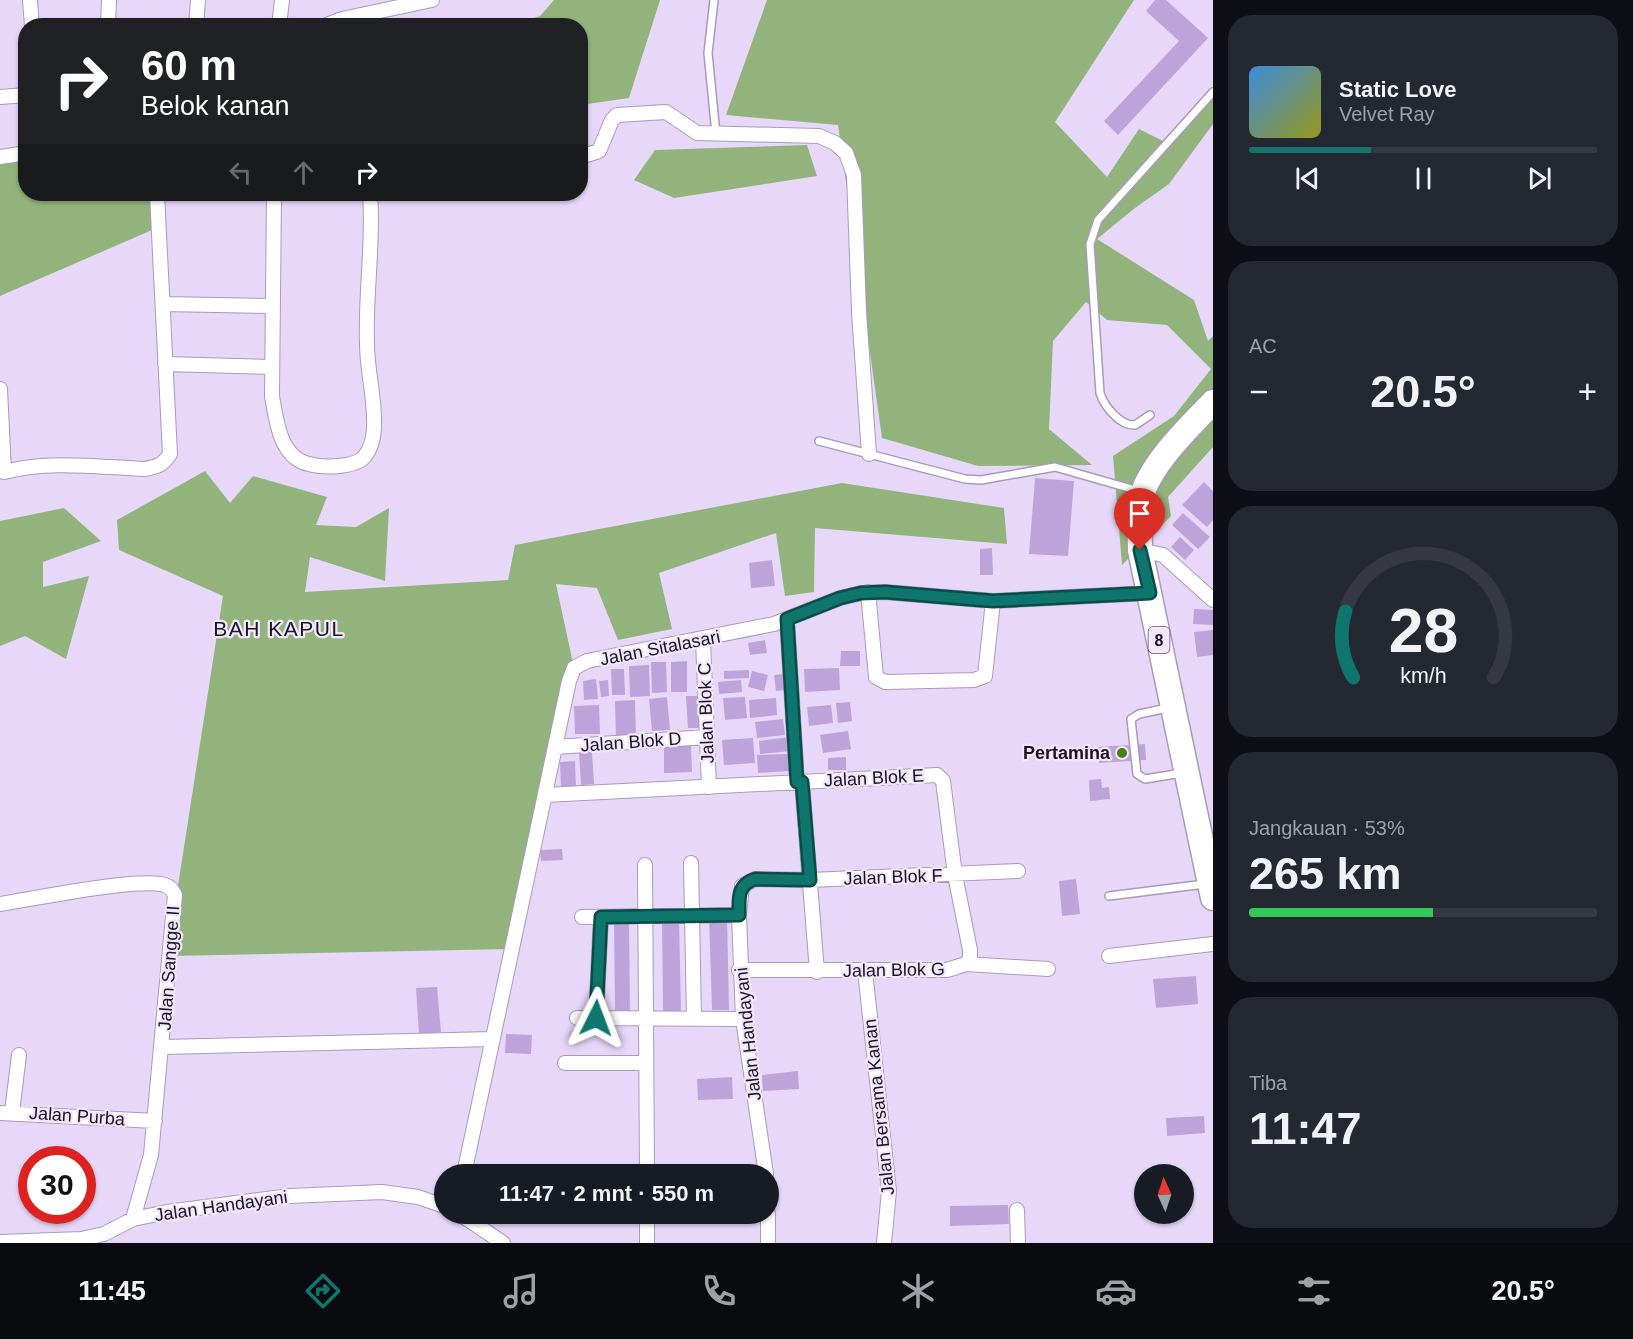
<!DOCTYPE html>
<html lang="id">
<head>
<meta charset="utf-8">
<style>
	:root { --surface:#171b24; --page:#242831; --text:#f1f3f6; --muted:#9ea1a6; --line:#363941; --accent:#0f766e }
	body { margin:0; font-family:Arial,sans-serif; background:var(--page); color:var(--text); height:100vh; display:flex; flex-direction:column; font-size:22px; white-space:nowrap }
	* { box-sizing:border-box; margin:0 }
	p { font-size:20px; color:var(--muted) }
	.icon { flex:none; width:33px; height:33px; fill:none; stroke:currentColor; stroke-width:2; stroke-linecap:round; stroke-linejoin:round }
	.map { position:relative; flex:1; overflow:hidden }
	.details { display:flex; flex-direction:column; gap:15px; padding:15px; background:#0d0f14; width:420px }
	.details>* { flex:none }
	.top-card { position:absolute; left:18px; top:18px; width:570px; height:183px; border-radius:24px; box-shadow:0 2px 4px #0004; background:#202124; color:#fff; overflow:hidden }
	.needle { width:39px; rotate:357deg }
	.fabs { position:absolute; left:1134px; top:1164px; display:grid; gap:12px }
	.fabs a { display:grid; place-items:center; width:60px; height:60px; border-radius:50%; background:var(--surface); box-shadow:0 2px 4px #0004; font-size:30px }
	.speed { position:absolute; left:18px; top:1146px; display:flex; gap:12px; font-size:30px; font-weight:700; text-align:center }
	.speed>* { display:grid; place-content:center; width:78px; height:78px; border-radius:50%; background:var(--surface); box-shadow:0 2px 4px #0004; line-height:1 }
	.speed .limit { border:9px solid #d22; background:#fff; color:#111 }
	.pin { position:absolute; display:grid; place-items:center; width:51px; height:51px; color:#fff; margin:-62px -26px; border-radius:50% 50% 50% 0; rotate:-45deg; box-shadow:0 0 6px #0007 }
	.pin .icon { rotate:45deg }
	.me { position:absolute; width:66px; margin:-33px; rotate:3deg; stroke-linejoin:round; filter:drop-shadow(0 0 4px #0008) }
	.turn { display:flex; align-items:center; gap:21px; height:126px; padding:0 24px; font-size:27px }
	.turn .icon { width:78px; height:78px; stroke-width:2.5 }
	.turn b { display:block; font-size:42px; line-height:51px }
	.lanes { display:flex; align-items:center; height:57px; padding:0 24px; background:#0003; justify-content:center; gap:30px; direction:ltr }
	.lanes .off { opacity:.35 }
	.big { font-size:45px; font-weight:700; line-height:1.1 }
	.details .tile { flex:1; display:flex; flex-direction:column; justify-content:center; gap:9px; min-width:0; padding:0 21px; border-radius:24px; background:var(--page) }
	.details .dial { align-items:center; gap:0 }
	.dial svg { height:156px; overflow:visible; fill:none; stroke:var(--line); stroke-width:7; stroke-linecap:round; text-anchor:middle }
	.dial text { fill:var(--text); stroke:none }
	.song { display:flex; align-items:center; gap:18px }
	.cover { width:72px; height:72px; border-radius:9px; background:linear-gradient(135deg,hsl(210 70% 55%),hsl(60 70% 35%)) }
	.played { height:6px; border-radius:3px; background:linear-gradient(90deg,var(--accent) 35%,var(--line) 35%) }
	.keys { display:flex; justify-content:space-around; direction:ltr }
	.heat { display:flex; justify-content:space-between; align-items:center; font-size:33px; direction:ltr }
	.charge { height:9px; border-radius:4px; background:linear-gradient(90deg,#34c759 53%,var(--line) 0) }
	.trip { position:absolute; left:434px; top:1164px; width:345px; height:60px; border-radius:30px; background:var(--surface); box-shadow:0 2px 4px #0004; font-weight:700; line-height:60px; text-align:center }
	.dock { display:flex; height:96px; justify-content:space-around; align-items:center; background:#090b0e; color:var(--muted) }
	.dock .icon { width:42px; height:42px }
	.dock .current { color:var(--accent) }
	.dock b { font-size:27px; color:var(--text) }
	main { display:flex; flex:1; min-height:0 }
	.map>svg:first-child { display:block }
	.forest { fill:#93b37c }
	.building { fill:#bea3db }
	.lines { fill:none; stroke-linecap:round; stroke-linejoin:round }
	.lane-casing { stroke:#a99abb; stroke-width:10 }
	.street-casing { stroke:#a99abb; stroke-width:16 }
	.highway-casing { stroke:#a99abb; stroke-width:27 }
	.lane { stroke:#fff; stroke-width:7 }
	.street { stroke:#fff; stroke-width:14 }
	.highway { stroke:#fff; stroke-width:24 }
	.route-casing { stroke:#0a4d48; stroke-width:15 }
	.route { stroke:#0f766e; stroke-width:10 }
	.poi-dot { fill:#4a7e10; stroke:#f1e8fd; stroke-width:2 }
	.labels { text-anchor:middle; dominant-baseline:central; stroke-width:4.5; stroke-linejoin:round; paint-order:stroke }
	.shield { fill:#f1e8fd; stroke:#5a5462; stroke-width:1.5 }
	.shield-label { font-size:16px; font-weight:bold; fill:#191420 }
	.street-label { font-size:18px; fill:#191420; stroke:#f1e8fd }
	.poi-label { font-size:18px; font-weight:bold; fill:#191420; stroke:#f1e8fd; text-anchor:end }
	.quarter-label { font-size:21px; letter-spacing:1.5px; fill:#191420; stroke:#f1e8fd }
</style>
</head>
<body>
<main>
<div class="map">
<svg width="1213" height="1243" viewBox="0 0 1213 1243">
	<rect width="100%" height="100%" fill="#e7d8fa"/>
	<path class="forest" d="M554,0H660L629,98L581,105L580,26L513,25L540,16Z
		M767,0H1134L1055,122L1107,177L1139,129L1167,143L1213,92V124L1169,184L1135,208L1097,239L1194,300L1208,341L1213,336V447L1168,497L1171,516L1122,565L1113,456L1174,416L1211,369L1167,325L1107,320L1086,302L1053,341L1049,429L1092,465L978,466L882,438L838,125L726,115Z
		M807,145L817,176L674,198L634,180L655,150Z
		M25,153L26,194H157L159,227L0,296V157Z
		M205,471L230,503L253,476L327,497L316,525L356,527L389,508L385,581L310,557L305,592L508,580L515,545L842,483L1004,508L1007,544L815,528L814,592L785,596L776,533L659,573L672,629L618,640L597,588L556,584L574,668L512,949L171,956L175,905L223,596L119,550L117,520Z
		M64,508L101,541L43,562V587L89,576L66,659L25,636L0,646V521Z"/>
	<path class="building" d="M1155,0H1166L1208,38L1118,135L1104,121L1179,41L1146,11Z
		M1035,478L1074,481L1068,556L1029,554Z
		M1204,482L1213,491V520L1207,527L1182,505Z
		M1183,513L1210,537L1198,549L1172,525Z
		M1180,537L1194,550L1185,560L1171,547Z
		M992,548L993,575H980V549Z
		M772,560L775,586L751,588L749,563Z
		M1194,609L1213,610V625L1193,624Z
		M1213,630V655L1197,657L1194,632Z
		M765,640L767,653L750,655L748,643Z
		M841,651H860V666H840Z
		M687,661V692H671V662Z
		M651,662H666L667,692L652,693Z
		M649,665L650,696L630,697L629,666Z
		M839,668L840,690L805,692L804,669Z
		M611,669H624L625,695H612Z
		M749,670V678L724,679V671Z
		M752,671L768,675L764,691L748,687Z
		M785,674L787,690L776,691L774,675Z
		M596,679L598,699L584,700L583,681Z
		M608,680L609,696L601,697L599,681Z
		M741,680L742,692L719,694L718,682Z
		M686,696H701L703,728H688Z
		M667,697L670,730L652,731L649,699Z
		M745,697L747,718L725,720L723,698Z
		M776,698L777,715L750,718L749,700Z
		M635,700L636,736L616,737L615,701Z
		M850,702L852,721L838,723L836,703Z
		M599,705L600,734H575L574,706Z
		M831,705L833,723L809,726L807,707Z
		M783,719L785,735L757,738L755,722Z
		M848,731L851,749L823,753L820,735Z
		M790,737L792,751L760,754L759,741Z
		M753,738L755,763L724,765L722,740Z
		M1145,744L1146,760L1099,763L1097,747Z
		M691,745L692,772L664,773V746Z
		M579,752H592L594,784L581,785Z
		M789,754V771L758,773L757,755Z
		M846,757V770H828V758Z
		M575,761L576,787H561L560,762Z
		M1101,779L1102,788L1109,787L1110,799L1090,801L1089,780Z
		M562,849L563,860L541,861L540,850Z
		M1076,879L1080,914L1062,916L1059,881Z
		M709,915H727L729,1010H712Z
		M662,916H679L681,1013H663Z
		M614,918H629L630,1016H615Z
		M1196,976L1198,1004L1156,1008L1153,979Z
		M437,987L441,1032L419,1034L416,988Z
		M506,1034L532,1035L531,1054L505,1053Z
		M798,1071L799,1089L763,1091L762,1075Z
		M732,1077L733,1099L698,1100L697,1079Z
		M1204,1116L1205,1133L1167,1136L1166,1118Z
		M1008,1205L1009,1224L950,1226V1206Z"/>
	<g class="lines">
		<g class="lane-casing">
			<path id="lane" d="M714,0L708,53L716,134
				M1150,415L1135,425C1120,426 1104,406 1100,393L1090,244L1098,220L1213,92
				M819,441L965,479L981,480L1055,467L1139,491
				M1168,708L1139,714L1131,719L1137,774L1145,779L1182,773
				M1109,896L1205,884"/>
		</g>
		<g class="street-casing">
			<path id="street" d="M30,0L32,26
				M108,26L109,0
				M196,26L198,0
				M279,26L282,0
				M324,26L342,19L432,0
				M0,97L26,95
				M0,157L26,153
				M580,157L599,151L612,120L617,115L666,112L697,133L819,136L835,143L846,153L854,175L859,312L869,454
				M274,194L272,396C276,420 280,458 309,464C323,468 356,468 365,456C378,440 374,412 372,393C370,377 367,360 367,344C365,294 374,243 370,194
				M163,304L273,306
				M165,364L272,367
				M0,389L4,472C49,460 98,467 144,469C157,467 163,465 170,454L157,194
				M1140,550L1163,555L1213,600
				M868,592L876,677L885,682L974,680L985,676L993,601
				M787,619L797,782
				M703,640L709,787
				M555,747L707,737
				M802,782L817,972
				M545,795L937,775L943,781L955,875L970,950V959L966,964
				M691,863L694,1018
				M645,865L647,1174
				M0,904C33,899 138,877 165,885C171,887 172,890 175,895L151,1155L133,1219
				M582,917L739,915
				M1109,956L1213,944
				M739,970H947L966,964L1048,969
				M865,971L889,1191L884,1243
				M577,1018L743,1019
				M596,1018L601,917
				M163,1047L493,1039
				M565,1063H646
				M12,1112L19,1055
				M0,1113L155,1121
				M464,1174L569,681L574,668L587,661L774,624L840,598L861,593L885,592L993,601L1150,593
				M766,1174L743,1019L739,915L742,886L755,879L810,880L1018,871
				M1017,1210L1018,1243
				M460,1214L503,1243
				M647,1214V1243
				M768,1214V1243
				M0,1242L81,1239L104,1234L133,1219L167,1212L290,1196L382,1192L418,1197L444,1206"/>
		</g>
		<g class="highway-casing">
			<path id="highway" d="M1213,402C1189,427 1149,465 1141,499C1138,515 1140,534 1140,550L1213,898"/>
		</g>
		<use href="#lane" class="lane"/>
		<use href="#street" class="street"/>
		<use href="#highway" class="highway"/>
	</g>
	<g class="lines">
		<g class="route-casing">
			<path id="route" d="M596,1018L601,917L739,915C739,898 737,885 755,879L810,880L802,782H797L787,619L840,598L861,593L885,592L993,601L1150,593L1140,550"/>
		</g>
		<use href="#route" class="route"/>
	</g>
	<circle class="poi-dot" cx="1122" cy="753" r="6"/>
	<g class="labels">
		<rect class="shield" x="1148.5" y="627" width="21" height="26" rx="4.5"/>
		<g class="shield-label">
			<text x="1159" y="640">8</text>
		</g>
		<g class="street-label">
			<text transform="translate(660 648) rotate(-11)">Jalan Sitalasari</text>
			<text transform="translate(706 713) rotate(-92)">Jalan Blok C</text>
			<text transform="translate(631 742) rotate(-4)">Jalan Blok D</text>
			<text transform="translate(874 778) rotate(-3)">Jalan Blok E</text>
			<text transform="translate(893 877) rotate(-2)">Jalan Blok F</text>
			<text transform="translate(169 968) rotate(-86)">Jalan Sangge II</text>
			<text transform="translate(894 970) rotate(-1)">Jalan Blok G</text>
			<text transform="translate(748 1034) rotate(-96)">Jalan Handayani</text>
			<text transform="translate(879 1107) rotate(-96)">Jalan Bersama Kanan</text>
			<text transform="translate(77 1116) rotate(4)">Jalan Purba</text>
			<text transform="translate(221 1206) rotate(-8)">Jalan Handayani</text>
		</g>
		<g class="poi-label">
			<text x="1110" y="753">Pertamina</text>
		</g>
		<g class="quarter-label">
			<text x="279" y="628">BAH KAPUL</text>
		</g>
	</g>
</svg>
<div class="fabs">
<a><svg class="needle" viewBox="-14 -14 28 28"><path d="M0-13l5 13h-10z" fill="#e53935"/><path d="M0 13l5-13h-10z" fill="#9ea1a6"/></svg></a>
</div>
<div class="speed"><div class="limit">30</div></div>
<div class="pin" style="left:1140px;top:550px;background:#d93025"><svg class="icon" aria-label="arrive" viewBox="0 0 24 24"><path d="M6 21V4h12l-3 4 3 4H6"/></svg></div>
<svg class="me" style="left:596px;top:1018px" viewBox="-20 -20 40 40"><path d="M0-17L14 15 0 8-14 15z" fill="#0f766e" stroke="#fff" stroke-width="4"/></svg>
<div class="trip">11:47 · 2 mnt · 550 m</div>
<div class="top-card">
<div class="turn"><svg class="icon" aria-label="right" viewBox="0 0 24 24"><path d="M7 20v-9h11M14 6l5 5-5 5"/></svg><div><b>60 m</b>Belok kanan</div></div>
<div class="lanes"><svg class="icon off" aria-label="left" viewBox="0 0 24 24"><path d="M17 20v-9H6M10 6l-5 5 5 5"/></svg><svg class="icon off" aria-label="ahead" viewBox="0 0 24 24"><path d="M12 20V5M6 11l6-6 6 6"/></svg><svg class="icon" aria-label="right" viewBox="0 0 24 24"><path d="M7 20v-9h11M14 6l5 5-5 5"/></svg></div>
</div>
</div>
<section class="details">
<div class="tile">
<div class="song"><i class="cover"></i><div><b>Static Love</b><p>Velvet Ray</p></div></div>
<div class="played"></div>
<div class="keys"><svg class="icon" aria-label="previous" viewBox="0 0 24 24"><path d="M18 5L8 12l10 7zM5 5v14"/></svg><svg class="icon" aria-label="pause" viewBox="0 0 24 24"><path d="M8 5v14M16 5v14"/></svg><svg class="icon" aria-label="next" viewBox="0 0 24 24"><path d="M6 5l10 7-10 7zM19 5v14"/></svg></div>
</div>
<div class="tile"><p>AC</p>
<div class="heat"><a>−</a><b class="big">20.5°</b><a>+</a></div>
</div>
<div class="tile dial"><svg viewBox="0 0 100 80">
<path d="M14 69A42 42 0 1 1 86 69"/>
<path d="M14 69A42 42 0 0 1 10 35" stroke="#0f766e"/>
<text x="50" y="56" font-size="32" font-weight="700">28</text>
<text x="50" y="72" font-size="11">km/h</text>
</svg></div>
<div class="tile"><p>Jangkauan · 53%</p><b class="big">265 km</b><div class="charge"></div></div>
<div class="tile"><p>Tiba</p><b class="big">11:47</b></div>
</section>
</main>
<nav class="dock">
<b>11:45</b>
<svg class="icon current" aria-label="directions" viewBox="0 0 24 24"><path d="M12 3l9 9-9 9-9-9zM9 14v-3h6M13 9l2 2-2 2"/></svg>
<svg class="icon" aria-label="music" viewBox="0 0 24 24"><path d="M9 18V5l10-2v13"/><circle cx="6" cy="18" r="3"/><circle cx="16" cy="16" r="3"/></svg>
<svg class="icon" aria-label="phone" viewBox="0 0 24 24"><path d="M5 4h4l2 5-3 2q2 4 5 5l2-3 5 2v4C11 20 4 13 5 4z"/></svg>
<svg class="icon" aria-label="climate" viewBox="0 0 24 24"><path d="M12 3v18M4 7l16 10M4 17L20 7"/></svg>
<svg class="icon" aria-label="car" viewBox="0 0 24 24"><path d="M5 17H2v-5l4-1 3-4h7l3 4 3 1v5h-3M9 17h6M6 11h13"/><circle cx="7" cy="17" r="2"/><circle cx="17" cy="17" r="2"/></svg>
<svg class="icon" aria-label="filters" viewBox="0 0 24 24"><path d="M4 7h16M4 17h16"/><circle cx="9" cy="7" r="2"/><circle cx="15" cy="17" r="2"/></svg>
<b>20.5°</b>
</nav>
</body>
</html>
